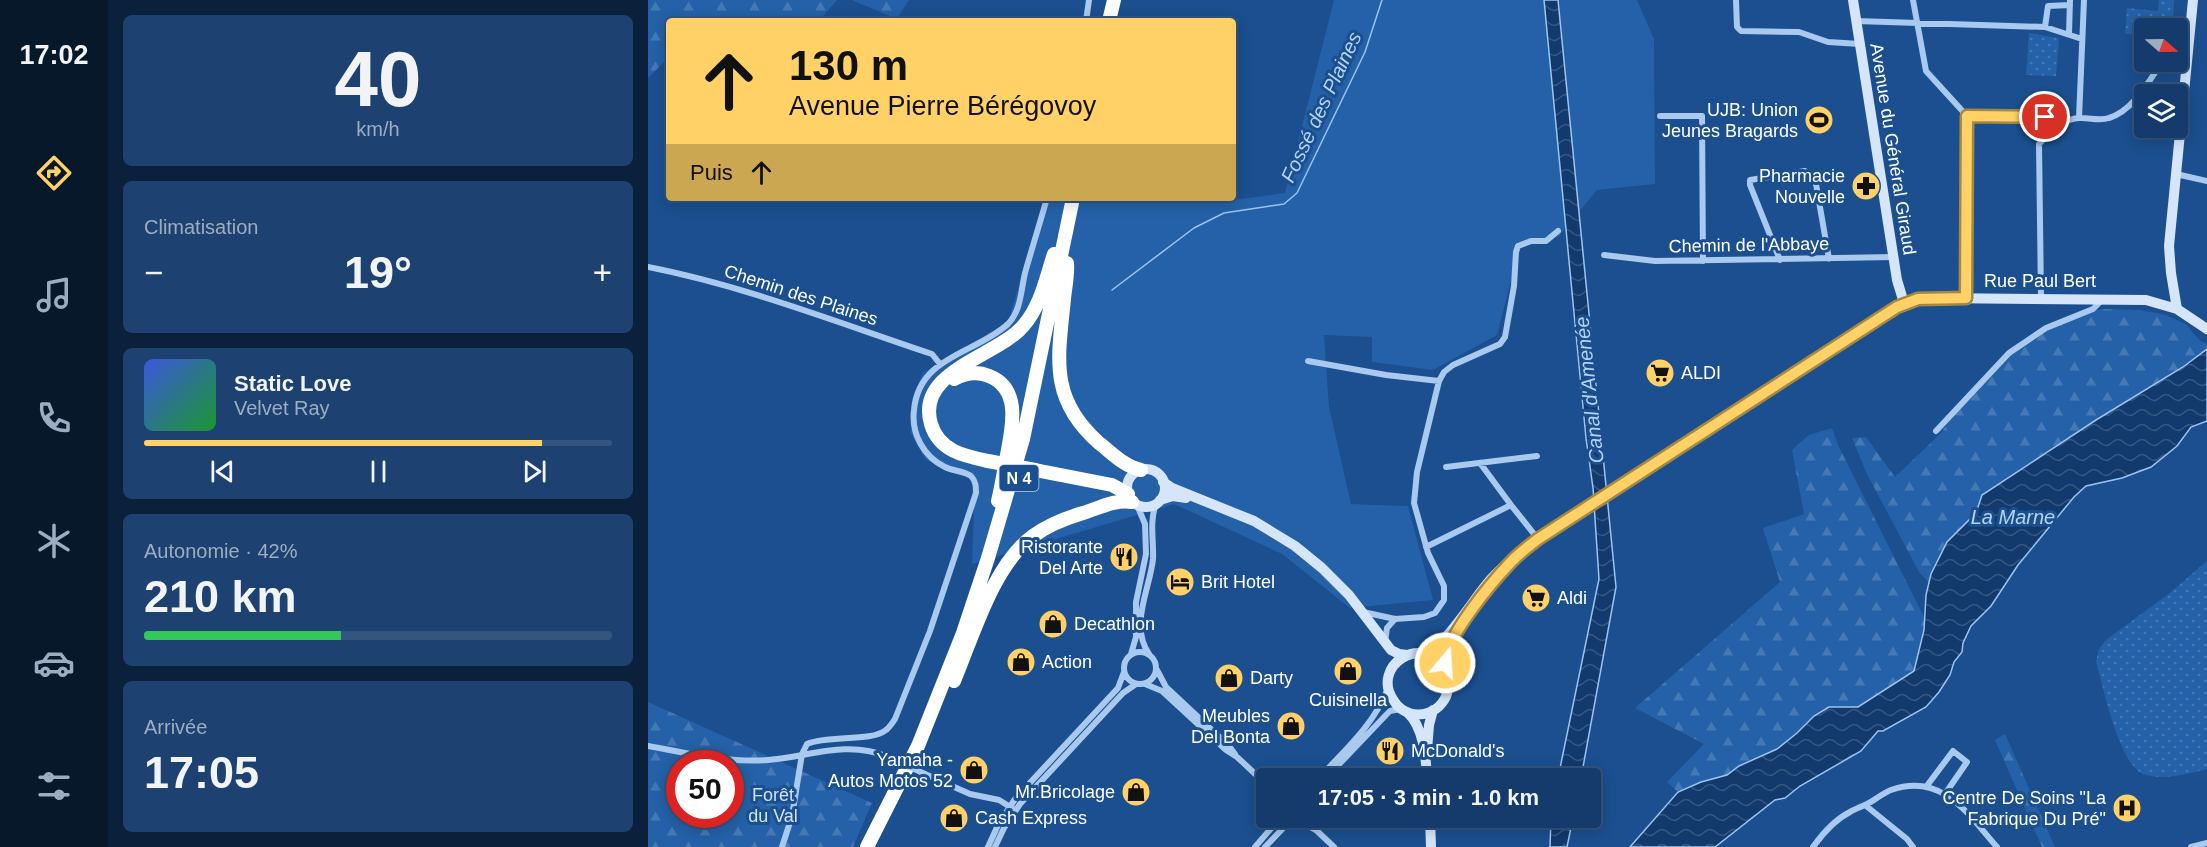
<!DOCTYPE html>
<html lang="fr">
<head>
<meta charset="utf-8">
<style>
	:root { --surface:#143b6b; --page:#1d4271; --text:#f1f3f6; --muted:#9dadc1; --line:#33557e; --accent:#ffd166 }
	body { margin:0; font-family:Helvetica,sans-serif; background:var(--page); color:var(--text); height:100vh; display:flex; flex-direction:column; font-size:22px; white-space:nowrap }
	* { box-sizing:border-box; margin:0 }
	p { font-size:20px; color:var(--muted) }
	.icon { flex:none; width:33px; height:33px; fill:none; stroke:currentColor; stroke-width:2; stroke-linecap:round; stroke-linejoin:round }
	.map { position:relative; flex:1; overflow:hidden }
	.sheet { display:flex; flex-direction:column; gap:15px; padding:15px; background:#0b203b; width:540px }
	.sheet>* { flex:none }
	.banner { position:absolute; left:18px; top:18px; width:570px; height:183px; border-radius:6px; box-shadow:0 3px 15px #0003,0 0 0 2px var(--line); background:#ffd166; color:#111; overflow:hidden }
	.needle { width:39px; rotate:110deg }
	.tools { position:absolute; left:1486px; top:18px; display:grid; gap:12px }
	.tools a { display:grid; place-items:center; width:54px; height:54px; border-radius:6px; background:var(--surface); box-shadow:0 3px 15px #0003,0 0 0 2px var(--line); font-size:30px }
	.speed { position:absolute; left:18px; top:750px; display:flex; gap:12px; font-size:30px; font-weight:700; text-align:center }
	.speed>* { display:grid; place-content:center; width:78px; height:78px; border-radius:50%; background:var(--surface); box-shadow:0 3px 15px #0003,0 0 0 2px var(--line); line-height:1 }
	.speed .limit { border:9px solid #d22; background:#fff; color:#111 }
	.pin { position:absolute; display:grid; place-items:center; width:51px; height:51px; color:#fff; margin:-26px; border:3px solid #fff; border-radius:50%; box-shadow:0 2px 6px #0007 }
	.me { position:absolute; width:66px; margin:-33px; rotate:18deg; stroke-linejoin:round; filter:drop-shadow(0 0 4px #0008) }
	.turn { display:flex; align-items:center; gap:21px; height:126px; padding:0 24px; font-size:27px }
	.turn .icon { width:78px; height:78px; stroke-width:2.5 }
	.turn b { display:block; font-size:42px; line-height:51px }
	.then { display:flex; align-items:center; height:57px; padding:0 24px; background:#0003; gap:12px; font-size:22px }
	.big { font-size:45px; font-weight:700; line-height:1.1 }
	.sheet .card { flex:1; display:flex; flex-direction:column; justify-content:center; gap:9px; min-width:0; padding:0 21px; border-radius:9px; background:var(--page) }
	.sheet .dial { align-items:center; gap:0 }
	.dial b { font-size:78px; line-height:1 }
	.song { display:flex; align-items:center; gap:18px }
	.cover { width:72px; height:72px; border-radius:9px; background:linear-gradient(135deg,hsl(230 70% 55%),hsl(130 70% 35%)) }
	.played { height:6px; border-radius:3px; background:linear-gradient(90deg,var(--accent) 85%,var(--line) 85%) }
	.keys { display:flex; justify-content:space-around; direction:ltr }
	.heat { display:flex; justify-content:space-between; align-items:center; font-size:33px; direction:ltr }
	.charge { height:9px; border-radius:4px; background:linear-gradient(90deg,#34c759 42%,var(--line) 0) }
	.trip { position:absolute; left:608px; top:768px; width:345px; height:60px; border-radius:6px; background:var(--surface); box-shadow:0 3px 15px #0003,0 0 0 2px var(--line); font-weight:700; line-height:60px; text-align:center }
	main { display:flex; flex:1; min-height:0 }
	.tab-bar { display:flex; flex-direction:column; width:108px; justify-content:space-around; align-items:center; background:#08182b; color:var(--muted) }
	.tab-bar .icon { width:42px; height:42px }
	.tab-bar .active { color:var(--accent) }
	.tab-bar b { font-size:27px; color:var(--text) }
	.map>svg:first-child { display:block }
	.grass { fill:#2461a8 }
	.forest { fill:url(#forest-firs); fill-rule:evenodd }
	.park { fill:url(#park-dots) }
	.water { fill:url(#water-waves); stroke:#9cc4f0; stroke-width:1.5 }
	.lines { fill:none; stroke-linecap:round; stroke-linejoin:round }
	.stream { stroke:#9cc4f0; stroke-width:1.5 }
	.street { stroke:#a9c9ee; stroke-width:6 }
	.secondary { stroke:#d6e6fa; stroke-width:10 }
	.highway { stroke:#fff; stroke-width:14 }
	.street-bridge { stroke:#a9c9ee; stroke-width:6 }
	.highway-bridge { stroke:#fff; stroke-width:14 }
	.route-casing { stroke:#a68842; stroke-width:15 }
	.route { stroke:#ffd166; stroke-width:10 }
	.labels { text-anchor:middle; dominant-baseline:central; stroke-width:6; stroke-linejoin:round; paint-order:stroke }
	.shield { fill:#1b4f8f; stroke:#bbcadd; stroke-width:1.5 }
	.shield-label { font-size:16px; font-weight:bold; fill:#fff }
	.poi-label { font-size:18px; fill:#fff; stroke:#1b4f8f; text-anchor:start }
	.street-label { font-size:18px; fill:#fff; stroke:#1b4f8f }
	.park-label { font-size:18px; fill:#cfe3fa; stroke:#1b4f8f }
	.water-label { font-size:20px; font-style:italic; fill:#b5d3f5; stroke:#1b4f8f }
</style>
</head>
<body>
<main>
<nav class="tab-bar">
<b>17:02</b>
<svg class="icon active" aria-label="directions" viewBox="0 0 24 24"><path d="M12 3l9 9-9 9-9-9zM9 14v-3h6M13 9l2 2-2 2"/></svg>
<svg class="icon" aria-label="music" viewBox="0 0 24 24"><path d="M9 18V5l10-2v13"/><circle cx="6" cy="18" r="3"/><circle cx="16" cy="16" r="3"/></svg>
<svg class="icon" aria-label="phone" viewBox="0 0 24 24"><path d="M5 4h4l2 5-3 2q2 4 5 5l2-3 5 2v4C11 20 4 13 5 4z"/></svg>
<svg class="icon" aria-label="climate" viewBox="0 0 24 24"><path d="M12 3v18M4 7l16 10M4 17L20 7"/></svg>
<svg class="icon" aria-label="car" viewBox="0 0 24 24"><path d="M5 17H2v-5l4-1 3-4h7l3 4 3 1v5h-3M9 17h6M6 11h13"/><circle cx="7" cy="17" r="2"/><circle cx="17" cy="17" r="2"/></svg>
<svg class="icon" aria-label="filters" viewBox="0 0 24 24"><path d="M4 7h16M4 17h16"/><circle cx="9" cy="7" r="2"/><circle cx="15" cy="17" r="2"/></svg>
</nav>
<section class="sheet">
<div class="card dial"><b>40</b><p>km/h</p></div>
<div class="card"><p>Climatisation</p>
<div class="heat"><a>−</a><b class="big">19°</b><a>+</a></div>
</div>
<div class="card">
<div class="song"><i class="cover"></i><div><b>Static Love</b><p>Velvet Ray</p></div></div>
<div class="played"></div>
<div class="keys"><svg class="icon" aria-label="previous" viewBox="0 0 24 24"><path d="M18 5L8 12l10 7zM5 5v14"/></svg><svg class="icon" aria-label="pause" viewBox="0 0 24 24"><path d="M8 5v14M16 5v14"/></svg><svg class="icon" aria-label="next" viewBox="0 0 24 24"><path d="M6 5l10 7-10 7zM19 5v14"/></svg></div>
</div>
<div class="card"><p>Autonomie · 42%</p><b class="big">210 km</b><div class="charge"></div></div>
<div class="card"><p>Arrivée</p><b class="big">17:05</b></div>
</section>
<div class="map">
<svg width="1559" height="847" viewBox="0 0 1559 847">
	<defs>
		<pattern id="forest-firs" width="22" height="20" patternUnits="userSpaceOnUse" patternTransform="scale(1.5)"><rect width="22" height="20" fill="#2461a8"/><path d="M5 1l3.5 6h-7zM16 11l3.5 6h-7z" fill="#4579b5"/></pattern>
		<pattern id="park-dots" width="8" height="8" patternUnits="userSpaceOnUse" patternTransform="scale(1.5)"><rect width="8" height="8" fill="#2461a8"/><path d="M2 2h.1M6 6h.1" fill="none" stroke="#4579b5" stroke-width="1.8" stroke-linecap="round"/></pattern>
		<pattern id="water-waves" width="16" height="10" patternUnits="userSpaceOnUse" patternTransform="scale(1.5)"><rect width="16" height="10" fill="#123a6d"/><path d="M0 5q4-4 8 0t8 0" fill="none" stroke="#365883"/></pattern>
	</defs>
	<rect width="100%" height="100%" fill="#1b4f8f"/>
	<path class="grass" d="M686,0H989L1006,39L1007,184L949,190L911,236L872,245L849,335L785,370L724,362V337L676,335L681,407L703,504L760,506L785,600L702,608L634,554L526,504L324,564L327,479L294,468L277,459L262,432L265,396L275,373L360,322L397,198H581L585,200L637,193Z"/>
	<path class="forest" d="M0,0H189L171,21H21V57L0,78Z
		M204,0H261L249,19Z
		M1457,309C1484,310 1512,309 1535,323C1545,329 1548,341 1559,344V349L1536,366L1430,431L1334,494L1328,513L1300,542L1293,553L1282,584L1271,572L1219,474L1204,438L1218,437L1247,477L1293,433L1302,420L1363,354L1398,331L1448,310Z
		M1184,428L1190,445L1277,619L1271,653L1266,671L1210,707L1181,708L1166,716L1149,733L1129,749L1091,766L1079,775L1054,782L1030,792L1019,782L1056,744L987,708L1132,582L1115,528L1156,514L1144,450L1161,435Z
		M0,702L224,803L205,847H0ZM32,764H82V814H32Z
		M1357,734L1407,847H1394L1347,740Z"/>
	<path class="park" d="M1511,0H1526L1525,19L1502,20L1501,28H1497V35L1477,34L1479,8L1510,11Z
		M1381,33L1411,38L1408,76L1378,75Z
		M1559,561V769C1540,774 1515,781 1495,774C1471,764 1455,687 1448,661L1451,649L1458,640L1523,592Z"/>
	<path class="water" d="M896,0H910L968,587L933,778H910L951,579L945,488L938,438Z
		M1559,349V421L1543,427L1529,446L1503,467L1474,478L1438,486L1426,497L1370,565L1343,606L1323,626L1315,643L1314,652L1306,662L1302,675L1291,692L1278,707L1235,731H1230L1213,751L1152,786L1137,798L1127,800L1067,847H982L1030,792L1053,782L1079,775L1091,766L1129,749L1149,733L1166,716L1181,707H1210L1266,671L1276,630L1278,595L1283,574L1299,542L1328,513L1334,495L1448,420L1535,367Z
		M903,818H925L919,847H902Z"/>
	<g class="lines">
		<path class="stream" d="M464,290L546,228L576,213L636,204L649,193L717,52L734,0"/>
		<path class="street" d="M1088,0L1089,27L1093,31L1151,32L1180,42L1212,44
			M1265,0L1278,71L1319,116L1397,117L1416,122
			M438,21L441,0
			M1208,21L1397,27L1434,39
			M1397,27L1400,6L1422,5
			M1421,34L1422,0
			M1530,48L1541,46
			M1012,116H1054L1055,261
			M1431,118L1436,0
			M1528,174L1559,181
			M956,255L1007,261L1246,257
			M1132,260L1102,185V180L1157,171L1164,175L1168,184L1181,259
			M0,267C97,286 191,323 284,354L292,364
			M1318,298L1319,116
			M1393,298L1391,144C1402,133 1416,117 1433,118C1443,118 1452,121 1461,118C1485,111 1501,81 1514,62
			M660,361L738,375L791,381
			M1288,431L1361,353L1398,328L1445,309L1455,299
			M798,467L889,456
			M863,505L890,539
			M778,547L863,505L832,463
			M715,612L747,619L776,617L787,613L796,600V586L780,553L766,503L769,472L791,381L796,372L805,365L852,344L857,337L866,286L868,252L870,246L883,241H898L910,231
			M737,642L739,628L747,619
			M476 668a16 16 0 1 1 32 0a16 16 0 1 1-32 0Z
			M483,654L488,637V602L498,554L497,524L489,505
			M501,654C481,625 502,589 505,559C506,541 501,522 508,504
			M509,670L518,687L581,746L587,754
			M497,684L514,691L578,750L589,757L618,784
			M0,746C39,753 80,763 120,760C160,757 198,740 238,756
			M277,774L322,794L351,800L364,808
			M671,778C697,750 726,725 740,688
			M678,778L738,715L742,711L753,709
			M1278,787L1305,751L1319,762L1297,794
			M1217,805L1259,839L1265,847
			M651,821L668,830L686,847
			M134,847L144,816L154,754L159,744C181,735 223,742 238,730C242,727 245,722 247,719L282,631L328,493C328,487 328,481 323,476C316,471 305,471 297,467C276,457 263,434 266,410C271,356 327,354 360,324C373,311 373,290 377,273C384,248 392,223 399,198
			M340,847L350,825L367,799L470,688L476,672
			M347,847L356,828L372,804L475,693L488,684
			M607,847L632,818
			M617,847L642,821
			M1165,847C1175,833 1186,820 1202,812C1207,809 1213,807 1219,804C1227,800 1235,793 1243,790C1294,772 1320,814 1349,847
			M1543,847L1559,843"/>
		<path class="secondary" d="M1205,0L1249,280L1256,303
			M1529,309L1523,273L1521,246L1545,0
			M479 488a19 19 0 1 1 38 0a19 19 0 1 1-38 0Z
			M515,482L524,488L606,521L647,546L674,568L701,595L743,650L751,654L759,655
			M512,500L525,496L538,498
			M776,653C799,646 826,597 844,578C857,564 874,551 890,539L1256,303L1285,298L1498,300L1529,309L1559,329
			M798,671C776,631 721,666 746,701C750,708 757,712 764,714C775,716 787,712 794,703C806,688 796,675 798,659C799,648 804,639 811,630
			M759,712C776,727 778,758 779,778
			M779,750L781,725L785,710
			M782,818L783,847"/>
		<path class="highway" d="M461,21L466,0
			M419,263C420,275 417,288 416,299C410,359 401,399 451,443C464,453 477,467 493,470
			M306,379C317,373 329,371 341,376C374,389 364,428 359,455C356,470 354,485 350,501
			M340,461C316,456 291,451 283,424C267,370 350,357 376,325C393,305 398,278 406,254
			M387,470L464,485L480,494
			M306,681C325,636 345,565 385,536C400,525 418,518 435,513C451,508 468,499 484,502
			M219,847L270,746L315,633L340,558L375,439L425,198"/>
		<path class="street-bridge" d="M238,756L277,774"/>
		<path class="highway-bridge" d="M340,461L387,470"/>
	</g>
	<g class="lines">
		<g class="route-casing">
			<path id="route" d="M797,663C798,637 843,583 862,563C870,554 881,546 890,539L1249,307L1270,299L1318,298L1319,116L1397,117"/>
		</g>
		<use href="#route" class="route"/>
	</g>
	<defs>
		<g id="stadium-disc" transform="scale(1.5)"><circle r="9.5" fill="#ffd166" stroke="#1b4f8f"/><path d="M0-5a6.5 5 0 1 0 0 10a6.5 5 0 1 0 0-10ZM-3.5-1.8h7v3.6h-7Z" fill="#111"/></g>
		<g id="pharmacy-disc" transform="scale(1.5)"><circle r="9.5" fill="#ffd166" stroke="#1b4f8f"/><path d="M-2-6h4v4h4v4h-4v4h-4v-4h-4v-4h4Z" fill="#111"/></g>
		<g id="supermarket-disc" transform="scale(1.5)"><circle r="9.5" fill="#ffd166" stroke="#1b4f8f"/><path d="M-6-5.5h2.5l.6 2H6L4.5 2H-2.5L-4.4-4H-6ZM-1.5 3.2a1.3 1.3 0 1 0 .1 0ZM3 3.2a1.3 1.3 0 1 0 .1 0Z" fill="#111"/></g>
		<g id="restaurant-disc" transform="scale(1.5)"><circle r="9.5" fill="#ffd166" stroke="#1b4f8f"/><path d="M-5-6h1v4h1v-4h1v4h1v-4h1v5L-1.5 .5V6h-2V.5L-5-1ZM5-6V6H3V1.5H1.5Q1.5-4 5-6Z" fill="#111"/></g>
		<g id="hotel-disc" transform="scale(1.5)"><circle r="9.5" fill="#ffd166" stroke="#1b4f8f"/><path d="M-6-4.5h1.5V1H6V5H4.5V3h-9V5H-6ZM-4 0a1.8 1.8 0 1 1 3.6 0ZM.5 0V-2.5h3Q6-2.5 6 0Z" fill="#111"/></g>
		<g id="shop-disc" transform="scale(1.5)"><circle r="9.5" fill="#ffd166" stroke="#1b4f8f"/><path d="M-5-2.5h2.3a2.7 3.5 0 0 1 5.4 0H5L5.5 6h-11ZM-1.5-2.5h3a1.5 2.3 0 0 0-3 0Z" fill="#111"/></g>
		<g id="hospital-disc" transform="scale(1.5)"><circle r="9.5" fill="#ffd166" stroke="#1b4f8f"/><path d="M-5-5h3v3.5h4V-5h3V5h-3V1.5h-4V5h-3Z" fill="#111"/></g>
	</defs>
	<g fill-rule="evenodd">
		<use href="#stadium-disc" x="1171" y="120"/>
		<use href="#pharmacy-disc" x="1218" y="186"/>
		<use href="#supermarket-disc" x="1012" y="373"/>
		<use href="#restaurant-disc" x="476" y="557"/>
		<use href="#hotel-disc" x="532" y="582"/>
		<use href="#supermarket-disc" x="888" y="598"/>
		<use href="#shop-disc" x="405" y="624"/>
		<use href="#shop-disc" x="373" y="662"/>
		<use href="#shop-disc" x="700" y="671"/>
		<use href="#shop-disc" x="581" y="678"/>
		<use href="#shop-disc" x="643" y="726"/>
		<use href="#restaurant-disc" x="742" y="751"/>
		<use href="#shop-disc" x="326" y="770"/>
		<use href="#shop-disc" x="488" y="792"/>
		<use href="#hospital-disc" x="1479" y="808"/>
		<use href="#shop-disc" x="306" y="818"/>
	</g>
	<g class="labels">
		<rect class="shield" x="351.5" y="465" width="39" height="26" rx="4.5"/>
		<g class="shield-label">
			<text x="371" y="478">N 4</text>
		</g>
		<g class="poi-label">
			<text x="1150" y="110" text-anchor="end">UJB: Union<tspan x="1150" dy="21">Jeunes Bragards</tspan></text>
			<text x="1197" y="176" text-anchor="end">Pharmacie<tspan x="1197" dy="21">Nouvelle</tspan></text>
			<text x="1033" y="373">ALDI</text>
			<text x="455" y="547" text-anchor="end">Ristorante<tspan x="455" dy="21">Del Arte</tspan></text>
			<text x="553" y="582">Brit Hotel</text>
			<text x="909" y="598">Aldi</text>
			<text x="426" y="624">Decathlon</text>
			<text x="394" y="662">Action</text>
			<text x="602" y="678">Darty</text>
			<text x="700" y="700" text-anchor="middle">Cuisinella</text>
			<text x="622" y="716" text-anchor="end">Meubles<tspan x="622" dy="21">Del Bonta</tspan></text>
			<text x="763" y="751">McDonald's</text>
			<text x="305" y="760" text-anchor="end">Yamaha -<tspan x="305" dy="21">Autos Motos 52</tspan></text>
			<text x="467" y="792" text-anchor="end">Mr.Bricolage</text>
			<text x="1458" y="798" text-anchor="end">Centre De Soins "La<tspan x="1458" dy="21">Fabrique Du Pré"</tspan></text>
			<text x="327" y="818">Cash Express</text>
		</g>
		<g class="street-label">
			<text transform="translate(1245 149) rotate(81)">Avenue du Général Giraud</text>
			<text transform="translate(1101 245) rotate(-1)">Chemin de l'Abbaye</text>
			<text x="1392" y="281">Rue Paul Bert</text>
			<text transform="translate(153 295) rotate(18)">Chemin des Plaines</text>
		</g>
		<g class="park-label">
			<text x="125" y="795">Forêt<tspan x="125" dy="21">du Val</tspan></text>
		</g>
		<g class="water-label">
			<text transform="translate(673 107) rotate(-65)">Fossé des Plaines</text>
			<text transform="translate(941 390) rotate(-96)">Canal d'Amenée</text>
			<text x="1365" y="517">La Marne</text>
		</g>
	</g>
</svg>
<div class="tools">
<a><svg class="needle" viewBox="-14 -14 28 28"><path d="M0-13l5 13h-10z" fill="#e53935"/><path d="M0 13l5-13h-10z" fill="#9dadc1"/></svg></a>
<a><svg class="icon" aria-label="layers" viewBox="0 0 24 24"><path d="M12 4l9 5-9 5-9-5zM3 14l9 5 9-5"/></svg></a>
</div>
<div class="speed"><div class="limit">50</div></div>
<div class="pin" style="left:1397px;top:117px;background:#d93025"><svg class="icon" aria-label="arrive" viewBox="0 0 24 24"><path d="M6 21V4h12l-3 4 3 4H6"/></svg></div>
<svg class="me" style="left:797px;top:663px" viewBox="-20 -20 40 40"><circle r="17" fill="#ffd166" stroke="#fff" stroke-width="3"/><path d="M0-11L8 9 0 5-8 9z" fill="#fff"/></svg>
<div class="trip">17:05 · 3 min · 1.0 km</div>
<div class="banner">
<div class="turn"><svg class="icon" aria-label="ahead" viewBox="0 0 24 24"><path d="M12 20V5M6 11l6-6 6 6"/></svg><div><b>130 m</b>Avenue Pierre Bérégovoy</div></div>
<div class="then">Puis<svg class="icon" aria-label="ahead" viewBox="0 0 24 24"><path d="M12 20V5M6 11l6-6 6 6"/></svg></div>
</div>
</div>
</main>
</body>
</html>
